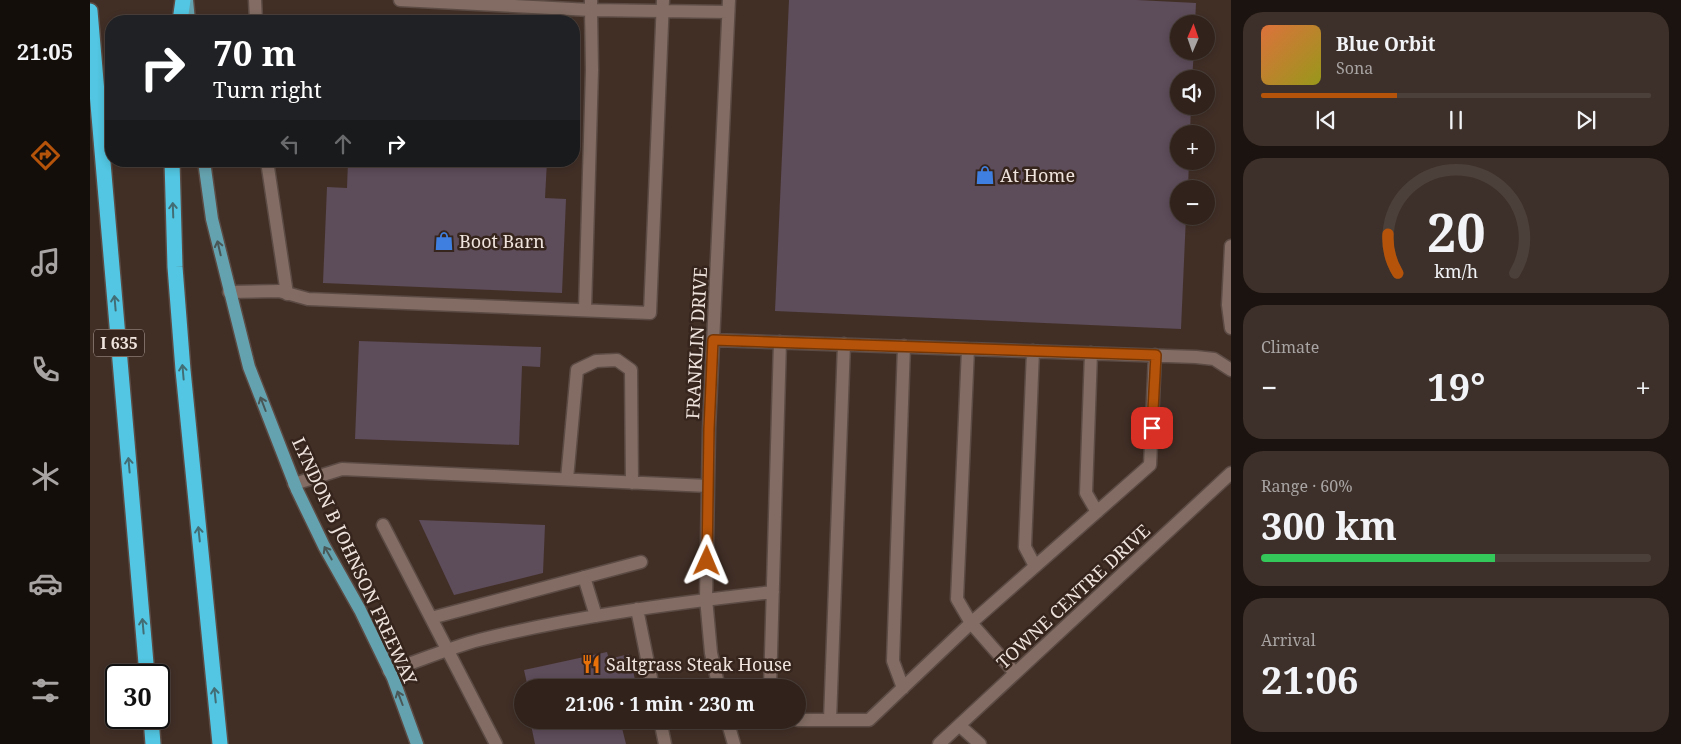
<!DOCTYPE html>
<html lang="en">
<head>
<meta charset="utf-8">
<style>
	:root { --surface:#31231c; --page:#3d2f29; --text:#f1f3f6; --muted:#a8a4a3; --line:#4c403b; --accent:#b45309 }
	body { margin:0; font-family:"Noto Serif",serif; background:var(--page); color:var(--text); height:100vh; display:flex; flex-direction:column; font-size:19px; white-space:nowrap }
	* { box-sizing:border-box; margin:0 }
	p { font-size:16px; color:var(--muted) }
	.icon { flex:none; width:28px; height:28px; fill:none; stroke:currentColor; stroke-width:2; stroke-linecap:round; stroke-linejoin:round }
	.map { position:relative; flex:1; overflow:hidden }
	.side { display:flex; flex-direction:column; gap:12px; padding:12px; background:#1b130f; width:450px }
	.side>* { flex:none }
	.top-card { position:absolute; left:15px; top:15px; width:475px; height:152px; border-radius:20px; box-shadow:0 2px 8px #0003,0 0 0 1px var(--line); background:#202124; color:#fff; overflow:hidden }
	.needle { width:32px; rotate:2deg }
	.controls { position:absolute; left:1080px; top:15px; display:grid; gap:10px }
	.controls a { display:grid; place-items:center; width:45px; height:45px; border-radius:50%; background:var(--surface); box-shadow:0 2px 8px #0003,0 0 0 1px var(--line); font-size:25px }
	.speed { position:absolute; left:15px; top:664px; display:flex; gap:10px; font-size:25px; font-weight:700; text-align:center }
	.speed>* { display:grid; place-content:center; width:65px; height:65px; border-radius:50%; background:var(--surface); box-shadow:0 2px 8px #0003,0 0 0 1px var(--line); line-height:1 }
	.speed .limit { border:2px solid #111; border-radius:8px; background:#fff; color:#111 }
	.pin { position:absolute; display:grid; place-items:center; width:42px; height:42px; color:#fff; margin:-21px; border-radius:10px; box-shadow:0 2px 8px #0006 }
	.me { position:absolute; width:55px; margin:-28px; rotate:1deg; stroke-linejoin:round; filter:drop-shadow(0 0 4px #0008) }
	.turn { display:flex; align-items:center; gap:18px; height:105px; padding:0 25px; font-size:22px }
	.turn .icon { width:65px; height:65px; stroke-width:2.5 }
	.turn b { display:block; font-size:35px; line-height:42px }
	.lanes { display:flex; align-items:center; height:48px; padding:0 25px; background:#0003; justify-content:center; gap:25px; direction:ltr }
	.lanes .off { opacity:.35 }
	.big { font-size:38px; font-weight:700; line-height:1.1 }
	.side .widget { flex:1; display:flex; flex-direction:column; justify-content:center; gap:8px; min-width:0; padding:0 18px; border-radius:20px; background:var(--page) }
	.side .dial { align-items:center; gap:0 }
	.dial svg { height:130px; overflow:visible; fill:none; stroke:var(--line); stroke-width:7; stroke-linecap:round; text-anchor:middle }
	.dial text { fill:var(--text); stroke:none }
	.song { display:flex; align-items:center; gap:15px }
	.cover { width:60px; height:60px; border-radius:8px; background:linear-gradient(135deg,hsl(20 70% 55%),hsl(60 70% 35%)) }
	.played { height:5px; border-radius:2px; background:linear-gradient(90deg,var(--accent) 35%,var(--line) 35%) }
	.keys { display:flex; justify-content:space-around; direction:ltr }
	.heat { display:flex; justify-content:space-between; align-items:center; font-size:28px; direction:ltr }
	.charge { height:8px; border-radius:4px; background:linear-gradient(90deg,#34c759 60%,var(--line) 0) }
	.trip { position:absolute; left:424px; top:679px; width:292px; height:50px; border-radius:25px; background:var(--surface); box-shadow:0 2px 8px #0003,0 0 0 1px var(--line); font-weight:700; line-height:50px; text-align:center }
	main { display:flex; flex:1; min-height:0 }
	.menu { display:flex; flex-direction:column; width:90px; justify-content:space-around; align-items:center; background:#140e0b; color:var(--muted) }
	.menu .icon { width:35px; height:35px }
	.menu .selected { color:var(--accent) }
	.menu b { font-size:22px; color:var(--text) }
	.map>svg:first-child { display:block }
	.building { fill:#5d4c5a }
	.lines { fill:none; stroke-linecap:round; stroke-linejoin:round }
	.minor-casing { stroke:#5b4b44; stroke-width:15 }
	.major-casing { stroke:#5b4b44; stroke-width:15 }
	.highway-casing { stroke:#5b4b44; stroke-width:18 }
	.minor { stroke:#826c63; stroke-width:12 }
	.major { stroke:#65a2af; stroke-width:12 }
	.highway { stroke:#52c6e2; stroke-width:15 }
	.oneway { stroke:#436d75 }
	.oneway2 { stroke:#495757 }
	.route-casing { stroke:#753606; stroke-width:12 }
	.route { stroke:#b45309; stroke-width:9 }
	.labels { text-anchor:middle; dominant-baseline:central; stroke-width:5; stroke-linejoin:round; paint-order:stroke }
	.shield { fill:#36251c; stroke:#b8aaa3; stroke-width:1 }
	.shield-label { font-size:16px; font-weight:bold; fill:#efe3dd }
	.poi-label { font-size:18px; fill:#efe3dd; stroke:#36251c; text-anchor:start }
	.street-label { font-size:18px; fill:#efe3dd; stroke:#36251c }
</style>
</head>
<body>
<main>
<nav class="menu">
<b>21:05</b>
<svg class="icon selected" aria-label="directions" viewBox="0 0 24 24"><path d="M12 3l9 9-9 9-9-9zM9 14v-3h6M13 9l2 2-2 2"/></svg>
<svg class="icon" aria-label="music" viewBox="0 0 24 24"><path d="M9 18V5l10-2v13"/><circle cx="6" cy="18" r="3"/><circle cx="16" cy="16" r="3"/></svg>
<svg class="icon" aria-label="phone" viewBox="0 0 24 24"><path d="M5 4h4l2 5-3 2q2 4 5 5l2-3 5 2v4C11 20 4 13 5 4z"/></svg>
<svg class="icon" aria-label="climate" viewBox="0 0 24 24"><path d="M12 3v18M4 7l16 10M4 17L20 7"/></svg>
<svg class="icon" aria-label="car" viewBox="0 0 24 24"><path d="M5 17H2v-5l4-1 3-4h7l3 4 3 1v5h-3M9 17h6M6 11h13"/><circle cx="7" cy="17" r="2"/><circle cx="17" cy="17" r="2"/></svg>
<svg class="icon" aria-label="filters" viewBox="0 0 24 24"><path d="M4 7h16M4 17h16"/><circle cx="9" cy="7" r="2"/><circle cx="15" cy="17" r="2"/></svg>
</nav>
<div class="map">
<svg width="1141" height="744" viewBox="0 0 1141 744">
	<rect width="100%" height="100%" fill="#412f26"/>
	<path class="building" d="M699,0H1047L1106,3L1105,24H1089V51H1104L1102,79H1089V106H1101L1100,134H1089V161H1099L1098,189H1089V216H1096L1091,329L685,311Z
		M258,161H457L455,198L476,199L472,293L233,283L237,187L257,188Z
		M269,341L451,347L450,367L432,366L429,445L265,439Z
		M329,520L455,525L453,573L364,595Z
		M517,652L519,659L539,654L547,688H438L434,670Z
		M440,720H530L536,744H445Z"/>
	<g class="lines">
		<g class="minor-casing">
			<path id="minor" d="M165,0L166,21
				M310,0L501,10L502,70L495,310
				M501,0V10L638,12
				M177,161L197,294
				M1141,246L1138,305L1141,328
				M139,292L189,291L218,299L560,313L573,0
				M623,340L1106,357L1124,359L1141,370
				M878,349L867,599L881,623L925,673
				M943,351L935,547L945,566
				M1001,353L996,493L1007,512
				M477,479L487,370L506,361L527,360L541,370L542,483
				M204,484L252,469L618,486
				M293,525L406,744
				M494,577L506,616
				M547,609L563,688
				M341,618L551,562
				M299,671C329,661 359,648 389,640C486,616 585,603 683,592
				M629,688L621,653L616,598L619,429L639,0
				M680,688L690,342
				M813,688L803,661L814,346
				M570,720L575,744
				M637,720L644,744
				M708,720H779L881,623L1060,465L1065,355
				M740,720L754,344
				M870,726L890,744
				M849,744L1141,473"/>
		</g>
		<g class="major-casing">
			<path id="major" d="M97,0L99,21
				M114,161L122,219L159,367L207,490L234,546L270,610L303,678L327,744"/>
		</g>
		<g class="highway-casing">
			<path id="highway" d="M0,11L57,675
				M90,21L93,0
				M82,161L85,267L93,370L130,744
				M61,718L63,744"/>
		</g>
		<use href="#minor" class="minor"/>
		<use href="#major" class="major"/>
		<use href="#highway" class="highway"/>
	</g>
	<defs><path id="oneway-shaft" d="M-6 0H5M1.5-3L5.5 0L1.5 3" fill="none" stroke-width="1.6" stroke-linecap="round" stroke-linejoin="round" transform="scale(1.25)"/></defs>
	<g class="oneway">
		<use href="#oneway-shaft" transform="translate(83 210) rotate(-92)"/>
		<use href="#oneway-shaft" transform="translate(25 303) rotate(-95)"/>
		<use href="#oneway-shaft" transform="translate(93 372) rotate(-95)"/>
		<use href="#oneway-shaft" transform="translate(39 465) rotate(-95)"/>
		<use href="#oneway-shaft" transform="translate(109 534) rotate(-96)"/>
		<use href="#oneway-shaft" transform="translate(53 626) rotate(-95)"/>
		<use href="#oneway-shaft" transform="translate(125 695) rotate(-96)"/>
	</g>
	<g class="oneway2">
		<use href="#oneway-shaft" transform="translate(129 248) rotate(-103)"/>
		<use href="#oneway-shaft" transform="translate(173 404) rotate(-111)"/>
		<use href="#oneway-shaft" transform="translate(238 553) rotate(-120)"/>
		<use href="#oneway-shaft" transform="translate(310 698) rotate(-111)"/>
	</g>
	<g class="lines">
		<g class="route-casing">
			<path id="route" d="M617,561L619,429L623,340L1066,355L1062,428"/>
		</g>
		<use href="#route" class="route"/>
	</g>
	<defs>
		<g id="shop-bare" transform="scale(1.5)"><path d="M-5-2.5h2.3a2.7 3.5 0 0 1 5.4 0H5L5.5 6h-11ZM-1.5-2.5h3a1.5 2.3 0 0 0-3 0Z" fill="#3f7fe0" stroke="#36251c" stroke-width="2.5" paint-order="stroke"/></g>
		<g id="restaurant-bare" transform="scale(1.5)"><path d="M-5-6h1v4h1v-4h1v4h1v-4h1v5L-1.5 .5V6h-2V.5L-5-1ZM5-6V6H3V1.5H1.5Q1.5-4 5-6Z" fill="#e8710a" stroke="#36251c" stroke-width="2.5" paint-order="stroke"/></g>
	</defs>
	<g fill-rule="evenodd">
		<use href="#shop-bare" x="895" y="175"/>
		<use href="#shop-bare" x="354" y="241"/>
		<use href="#restaurant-bare" x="501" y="664"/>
	</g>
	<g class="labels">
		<rect class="shield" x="4" y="329.5" width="50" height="27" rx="4"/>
		<g class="shield-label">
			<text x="29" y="343">I 635</text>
		</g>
		<g class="poi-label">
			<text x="910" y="175">At Home</text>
			<text x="369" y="241">Boot Barn</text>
			<text x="516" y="664">Saltgrass Steak House</text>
		</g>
		<g class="street-label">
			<text transform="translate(606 343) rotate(-87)">FRANKLIN DRIVE</text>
			<text transform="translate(265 561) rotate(65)">LYNDON B JOHNSON FREEWAY</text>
			<text transform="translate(983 596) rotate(-43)">TOWNE CENTRE DRIVE</text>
		</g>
	</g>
</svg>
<div class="controls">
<a><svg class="needle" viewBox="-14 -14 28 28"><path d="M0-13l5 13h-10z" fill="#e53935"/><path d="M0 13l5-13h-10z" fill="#a8a4a3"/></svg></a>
<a><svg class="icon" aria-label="sound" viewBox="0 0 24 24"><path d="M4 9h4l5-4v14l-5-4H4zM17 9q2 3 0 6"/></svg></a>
<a>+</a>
<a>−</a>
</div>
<div class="speed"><div class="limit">30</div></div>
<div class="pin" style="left:1062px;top:428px;background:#d93025"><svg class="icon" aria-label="arrive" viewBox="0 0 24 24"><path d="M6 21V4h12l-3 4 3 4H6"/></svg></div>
<svg class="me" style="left:617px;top:561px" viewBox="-20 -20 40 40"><path d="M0-17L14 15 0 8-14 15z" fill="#b45309" stroke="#fff" stroke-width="4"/></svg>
<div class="trip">21:06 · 1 min · 230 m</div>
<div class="top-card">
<div class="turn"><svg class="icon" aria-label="right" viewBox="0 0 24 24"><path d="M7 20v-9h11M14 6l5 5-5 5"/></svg><div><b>70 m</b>Turn right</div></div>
<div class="lanes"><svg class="icon off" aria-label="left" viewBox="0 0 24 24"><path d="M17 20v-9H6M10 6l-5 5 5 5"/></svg><svg class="icon off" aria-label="ahead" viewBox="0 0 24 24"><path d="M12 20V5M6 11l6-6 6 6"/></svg><svg class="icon" aria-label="right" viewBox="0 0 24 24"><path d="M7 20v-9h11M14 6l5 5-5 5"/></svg></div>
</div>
</div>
<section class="side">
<div class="widget">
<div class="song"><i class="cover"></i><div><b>Blue Orbit</b><p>Sona</p></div></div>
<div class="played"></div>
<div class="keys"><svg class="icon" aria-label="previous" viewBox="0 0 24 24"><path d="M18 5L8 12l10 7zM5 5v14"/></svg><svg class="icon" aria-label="pause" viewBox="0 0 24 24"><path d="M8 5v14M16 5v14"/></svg><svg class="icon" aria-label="next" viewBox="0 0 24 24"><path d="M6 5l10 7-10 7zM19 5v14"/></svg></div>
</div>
<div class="widget dial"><svg viewBox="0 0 100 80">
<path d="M14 69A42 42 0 1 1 86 69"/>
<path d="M14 69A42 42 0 0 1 8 45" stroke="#b45309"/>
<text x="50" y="56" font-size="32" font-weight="700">20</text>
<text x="50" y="72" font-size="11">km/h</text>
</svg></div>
<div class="widget"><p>Climate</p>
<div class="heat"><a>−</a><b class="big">19°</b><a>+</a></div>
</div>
<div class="widget"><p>Range · 60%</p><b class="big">300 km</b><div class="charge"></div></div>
<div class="widget"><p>Arrival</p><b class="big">21:06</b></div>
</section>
</main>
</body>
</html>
